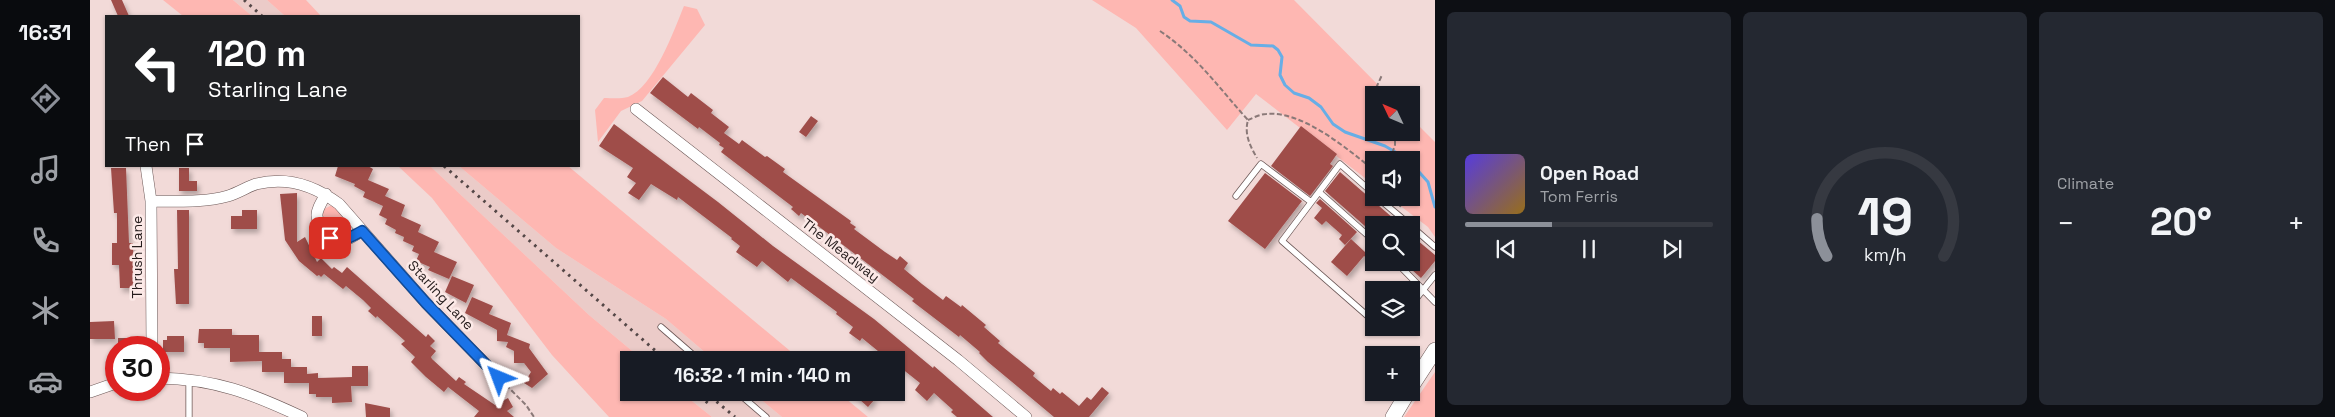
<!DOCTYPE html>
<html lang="en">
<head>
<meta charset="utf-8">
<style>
	:root { --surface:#171b24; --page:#242831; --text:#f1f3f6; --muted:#9ea1a6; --line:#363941; --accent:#8c9099 }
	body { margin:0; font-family:"Space Grotesk",sans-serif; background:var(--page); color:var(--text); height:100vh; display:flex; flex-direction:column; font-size:19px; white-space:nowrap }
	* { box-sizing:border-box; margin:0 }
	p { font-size:16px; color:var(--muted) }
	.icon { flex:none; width:28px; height:28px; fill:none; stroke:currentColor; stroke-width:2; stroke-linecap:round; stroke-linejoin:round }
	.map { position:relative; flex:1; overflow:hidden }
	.drawer { display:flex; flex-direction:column; gap:12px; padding:12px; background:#0d0f14; width:900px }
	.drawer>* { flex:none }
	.guide { position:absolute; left:15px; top:15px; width:475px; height:152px; border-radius:0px; box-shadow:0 1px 4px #0004; background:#202124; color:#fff; overflow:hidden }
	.needle { width:32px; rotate:314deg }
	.tools { position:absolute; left:1275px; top:86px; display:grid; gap:10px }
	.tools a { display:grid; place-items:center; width:55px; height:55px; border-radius:0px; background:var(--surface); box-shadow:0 1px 4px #0004; font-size:25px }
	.speed { position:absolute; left:15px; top:336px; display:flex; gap:10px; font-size:25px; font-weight:700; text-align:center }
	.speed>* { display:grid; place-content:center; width:65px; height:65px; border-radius:50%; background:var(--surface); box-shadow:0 1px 4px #0004; line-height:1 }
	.speed .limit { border:8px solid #d22; background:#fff; color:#111 }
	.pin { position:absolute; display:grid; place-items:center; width:42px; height:42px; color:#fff; margin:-21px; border-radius:10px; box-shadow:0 2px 8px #0006 }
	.me { position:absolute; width:55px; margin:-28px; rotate:316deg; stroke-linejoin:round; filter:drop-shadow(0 0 4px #0008) }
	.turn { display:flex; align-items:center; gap:18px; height:105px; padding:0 20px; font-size:22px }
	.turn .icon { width:65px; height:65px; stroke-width:2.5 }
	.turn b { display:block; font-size:35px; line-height:42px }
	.then { display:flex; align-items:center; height:48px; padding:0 20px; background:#0003; gap:10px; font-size:19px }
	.big { font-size:38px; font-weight:700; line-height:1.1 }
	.drawer .widget { flex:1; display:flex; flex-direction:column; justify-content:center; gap:8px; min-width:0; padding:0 18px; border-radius:8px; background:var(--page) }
	.drawer .dial { align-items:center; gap:0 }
	.dial svg { height:130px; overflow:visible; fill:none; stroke:var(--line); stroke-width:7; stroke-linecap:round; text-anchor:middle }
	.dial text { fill:var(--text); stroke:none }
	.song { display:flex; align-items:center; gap:15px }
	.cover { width:60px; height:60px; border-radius:8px; background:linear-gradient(135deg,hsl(250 70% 55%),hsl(40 70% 35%)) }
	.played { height:5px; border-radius:2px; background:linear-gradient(90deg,var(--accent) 35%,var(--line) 35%) }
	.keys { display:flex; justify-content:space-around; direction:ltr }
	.heat { display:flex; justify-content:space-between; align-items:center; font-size:28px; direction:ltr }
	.drawer .tiles { flex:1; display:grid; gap:12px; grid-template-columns:repeat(3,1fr) }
	.trip { position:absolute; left:530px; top:351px; width:285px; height:50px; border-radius:0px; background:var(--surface); box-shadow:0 1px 4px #0004; font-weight:700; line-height:50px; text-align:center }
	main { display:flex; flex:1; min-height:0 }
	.menu { display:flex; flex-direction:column; width:90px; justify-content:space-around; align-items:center; background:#090b0e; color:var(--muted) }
	.menu .icon { width:35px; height:35px }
	.menu .current { color:var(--accent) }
	.menu b { font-size:22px; color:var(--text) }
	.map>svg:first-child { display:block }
	.built { fill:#ebcbc8 }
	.green { fill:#feb7b2 }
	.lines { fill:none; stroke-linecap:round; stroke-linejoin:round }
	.stream { stroke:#67aee6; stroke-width:3 }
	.building { fill:#9f4d4a; filter:url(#shadow) }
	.lane-casing { stroke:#6c5857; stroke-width:7 }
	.street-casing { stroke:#6c5857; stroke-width:12 }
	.secondary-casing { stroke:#6c5857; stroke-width:16 }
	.path { stroke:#8a7978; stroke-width:2; stroke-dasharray:5 2.5; stroke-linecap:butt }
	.lane { stroke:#fff; stroke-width:5.5 }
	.street { stroke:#fff; stroke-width:11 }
	.secondary { stroke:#fff; stroke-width:15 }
	.rail { stroke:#544747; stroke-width:3; stroke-dasharray:2.5 5; stroke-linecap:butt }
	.route-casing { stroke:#114b97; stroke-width:12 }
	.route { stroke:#1a73e8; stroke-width:9 }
	.labels { text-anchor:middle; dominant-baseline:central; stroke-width:5; stroke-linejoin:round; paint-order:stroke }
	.street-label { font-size:14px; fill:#261d1d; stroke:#fce9e7 }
</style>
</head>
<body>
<main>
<nav class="menu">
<b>16:31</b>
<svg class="icon current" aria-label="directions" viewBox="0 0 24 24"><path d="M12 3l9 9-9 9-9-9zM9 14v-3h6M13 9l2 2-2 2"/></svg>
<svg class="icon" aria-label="music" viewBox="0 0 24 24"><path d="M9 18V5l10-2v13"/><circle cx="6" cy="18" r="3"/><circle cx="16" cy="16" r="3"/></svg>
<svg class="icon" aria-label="phone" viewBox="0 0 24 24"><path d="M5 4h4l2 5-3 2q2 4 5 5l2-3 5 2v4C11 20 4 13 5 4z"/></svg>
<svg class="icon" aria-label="climate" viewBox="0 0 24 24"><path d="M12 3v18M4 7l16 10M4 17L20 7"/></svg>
<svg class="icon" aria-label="car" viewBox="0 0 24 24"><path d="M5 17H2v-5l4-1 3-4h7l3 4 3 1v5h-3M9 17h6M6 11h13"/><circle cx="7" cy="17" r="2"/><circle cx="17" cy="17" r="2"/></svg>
</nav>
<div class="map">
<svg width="1345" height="417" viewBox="0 0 1345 417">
	<defs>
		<filter id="shadow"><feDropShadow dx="2.5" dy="4" stdDeviation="2.5" flood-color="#0004"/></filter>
	</defs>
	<rect width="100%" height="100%" fill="#f2dad8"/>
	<path class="built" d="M143,0H177L195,16H162Z
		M340,166H369L466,248L576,319L624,360H553L499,315Z
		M592,393H663L692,417H622Z"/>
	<path class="green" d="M73,0H143L162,16H93Z
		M177,0H216L231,16H195Z
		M1002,0H1204L1298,95H1284V132H1321V118L1345,142V237L1338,227L1300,198H1321V160H1284V185L1166,94L1137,130L1046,28Z
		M594,6L607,9L615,25L552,101L531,111L508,142L505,110L514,98C521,98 531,99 538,97C564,87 584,30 594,6Z
		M308,166H340L499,315L553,360H539V392L592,393L622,417H519L462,355L342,198Z
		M369,166H478L711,360H624L576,319L466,248Z
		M242,205L259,221L260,225L257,233L248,237L231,221L234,209Z
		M1345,372V417H1314Z
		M663,393H749L778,417H692Z"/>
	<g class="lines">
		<path class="stream" d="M1082,0L1090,6L1094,17L1100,21L1121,22L1161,45L1183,46L1188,50L1192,57L1190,75L1195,85L1204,93L1219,98L1231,107L1243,124L1255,132L1295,146L1319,160
			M1321,163L1338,182L1345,207"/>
	</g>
	<path class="building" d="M21,0H32L39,16H28Z
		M573,77L598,97L601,93L623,110L621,113L639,127L634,133L649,144L652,140L675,157L677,156L695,169L693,172L761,221L760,223L766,227L764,229L795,252L807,260L810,256L818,263L814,269L832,284L853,300L856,296L871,307L872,305L896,325L894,327L910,341L908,343L945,373L943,376L961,391L963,388L970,394L972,392L989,406L997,397L1001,400L1012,387L1019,393L999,417H964L898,362L889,353L890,352L870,335L869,337L822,301L824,299L711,213L709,216L701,209L703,207L631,152L634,148L629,145L630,143L609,127L608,129L560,93Z
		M721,116L728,121L716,137L709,132Z
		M524,124L628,202L683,246L784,319L843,368L844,366L903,417H867L861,412L863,410L844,393L837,401L825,390L830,383L806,364V360H799L772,338L770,341L759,333L763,327L746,314L747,312L701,278L698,282L672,261L667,267L646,252L650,246L641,239L642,238L588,197L587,200L561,184L549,200L538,193L546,183L537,177L543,168L509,146Z
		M1211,126L1247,154L1240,164L1243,166L1220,196L1181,166Z
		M248,166H278L283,169L278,180L299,189L295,196L315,205L311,216L331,225L328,232L349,242L344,252L367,262L359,279L338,270L340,267L326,261L329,254L322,251L324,246L313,241L314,237L305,233L306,230L295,224L297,219L289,215L293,206L273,197L275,192L264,186L265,184L245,176Z
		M21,168H36L39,243H43L44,288H30L29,265H22V243H27V213H24Z
		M89,168H99V181H107V191H89Z
		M1250,172L1311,225H1284V234L1235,191Z
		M1175,173L1212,201L1175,249L1138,221Z
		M207,193V242L215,237L227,262L231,258L242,269L244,267L252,273L257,267L336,337L338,334L345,341L340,346L346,351L341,357L342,359L366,381L369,377L376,382L374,384L405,405L418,398L423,407L417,411L424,417H384L389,411L358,387L354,392L336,377L321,362L325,357L311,344L315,341L287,316L286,318L278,311L281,308L273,300L256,286L253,289L234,274L231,277L229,275L227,276L209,261L195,240L190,194Z
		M1230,199L1267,232L1255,245L1249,239L1252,235L1236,221L1232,225L1224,218L1232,208L1226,203Z
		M87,210H99V304H86L84,269H88Z
		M152,210H167V229H141V216H152Z
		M1321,235L1345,255V261L1331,278L1321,269Z
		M1261,239L1275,252L1282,245L1284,246V264L1274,256L1257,276L1241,262Z
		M362,276L384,285L376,303L355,292Z
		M382,297L403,306L399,314L421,323L417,335L440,344L439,348L458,374L442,388L434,383L441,372L434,363H424V351L416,347L418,342L407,341V330L375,313Z
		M222,316H232V336H222Z
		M24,321L25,339H0V322Z
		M109,329H142V335H169V352H192V359H201V367H217V374L228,373V378L262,377V366H278V386H261L262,402L242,403V397H226V394H219V383H194V372H172V361L140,362V348H114V343H108Z
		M77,336H94V352H73V340H77Z
		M28,338H53V348H28Z
		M761,392H777L785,399L778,407Z
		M275,403L300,408V417H276Z"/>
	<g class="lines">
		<g class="lane-casing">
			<path id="lane" d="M1229,192L1284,241
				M1284,194L1250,164L1192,241L1280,318L1284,317
				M1146,196L1171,164L1221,202
				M1288,198L1320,225
				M1321,226L1345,247
				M1306,262L1345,302
				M1321,305L1345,275
				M571,327L609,360
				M99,380V417
				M647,392L676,417"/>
		</g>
		<g class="street-casing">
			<path id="street" d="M546,109L868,360L936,417
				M56,166L61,201L62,348
				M236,194C226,212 222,216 236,233C239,236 242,240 246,241C254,243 265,235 272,231
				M61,201C87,201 113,203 138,196C148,193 157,187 166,184C197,176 224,185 249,204L336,303L409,378
				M69,378C125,379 161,393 212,417
				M0,392L26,383"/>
		</g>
		<g class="secondary-casing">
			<path id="secondary" d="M1321,387L1345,350
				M1303,417L1318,392"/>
		</g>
		<path class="path" d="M1070,31C1108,57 1128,87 1158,120C1154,134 1160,146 1167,158
			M1287,95L1286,88L1292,75
			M1158,120C1163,118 1170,114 1176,114C1212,110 1257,149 1284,170
			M1300,160L1305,145V132
			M1310,207L1312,198
			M416,385L436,405L444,417"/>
		<use href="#lane" class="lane"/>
		<use href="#street" class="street"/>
		<use href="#secondary" class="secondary"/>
		<path class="rail" d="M154,0L172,16
			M354,166L576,360
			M604,392L619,404
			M615,392L645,417"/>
	</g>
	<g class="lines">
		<g class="route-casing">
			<path id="route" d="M240,238C252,244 262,236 272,231L336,303L409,378"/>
		</g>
		<use href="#route" class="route"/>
	</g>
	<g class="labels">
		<g class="street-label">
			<text transform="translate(751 250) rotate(38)">The Meadway</text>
			<text transform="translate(47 257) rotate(-90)">Thrush Lane</text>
			<text transform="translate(351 295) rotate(47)">Starling Lane</text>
		</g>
	</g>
</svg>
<div class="tools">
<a><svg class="needle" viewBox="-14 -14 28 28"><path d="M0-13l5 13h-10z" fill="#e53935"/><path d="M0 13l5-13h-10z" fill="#9ea1a6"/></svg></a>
<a><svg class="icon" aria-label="sound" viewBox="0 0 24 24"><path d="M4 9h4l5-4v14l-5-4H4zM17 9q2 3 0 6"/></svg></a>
<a><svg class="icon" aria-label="search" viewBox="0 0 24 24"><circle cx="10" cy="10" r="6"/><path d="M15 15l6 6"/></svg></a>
<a><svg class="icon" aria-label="layers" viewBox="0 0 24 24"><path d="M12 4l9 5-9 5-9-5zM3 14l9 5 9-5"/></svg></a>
<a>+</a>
</div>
<div class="speed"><div class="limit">30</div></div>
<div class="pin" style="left:240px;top:238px;background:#d93025"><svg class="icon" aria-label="arrive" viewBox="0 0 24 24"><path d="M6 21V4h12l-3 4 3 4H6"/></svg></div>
<svg class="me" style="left:409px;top:378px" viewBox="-20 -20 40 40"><path d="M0-17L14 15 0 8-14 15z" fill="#1a73e8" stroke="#fff" stroke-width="4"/></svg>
<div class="trip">16:32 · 1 min · 140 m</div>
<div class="guide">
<div class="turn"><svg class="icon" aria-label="left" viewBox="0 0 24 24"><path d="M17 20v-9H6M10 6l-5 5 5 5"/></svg><div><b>120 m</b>Starling Lane</div></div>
<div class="then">Then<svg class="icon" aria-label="arrive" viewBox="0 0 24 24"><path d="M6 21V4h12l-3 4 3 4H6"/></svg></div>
</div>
</div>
<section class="drawer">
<div class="tiles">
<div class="widget">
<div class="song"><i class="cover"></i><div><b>Open Road</b><p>Tom Ferris</p></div></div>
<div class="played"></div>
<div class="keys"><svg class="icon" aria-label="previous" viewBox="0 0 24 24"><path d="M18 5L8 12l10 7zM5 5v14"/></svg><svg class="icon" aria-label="pause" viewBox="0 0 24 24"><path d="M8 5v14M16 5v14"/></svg><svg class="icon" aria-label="next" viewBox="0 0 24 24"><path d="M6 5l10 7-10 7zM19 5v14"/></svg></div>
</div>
<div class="widget dial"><svg viewBox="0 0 100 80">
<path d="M14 69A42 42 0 1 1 86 69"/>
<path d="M14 69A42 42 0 0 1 8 46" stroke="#8c9099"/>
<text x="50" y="56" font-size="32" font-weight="700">19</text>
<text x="50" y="72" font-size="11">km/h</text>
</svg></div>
<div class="widget"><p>Climate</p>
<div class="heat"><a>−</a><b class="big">20°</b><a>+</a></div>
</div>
</div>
</section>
</main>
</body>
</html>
